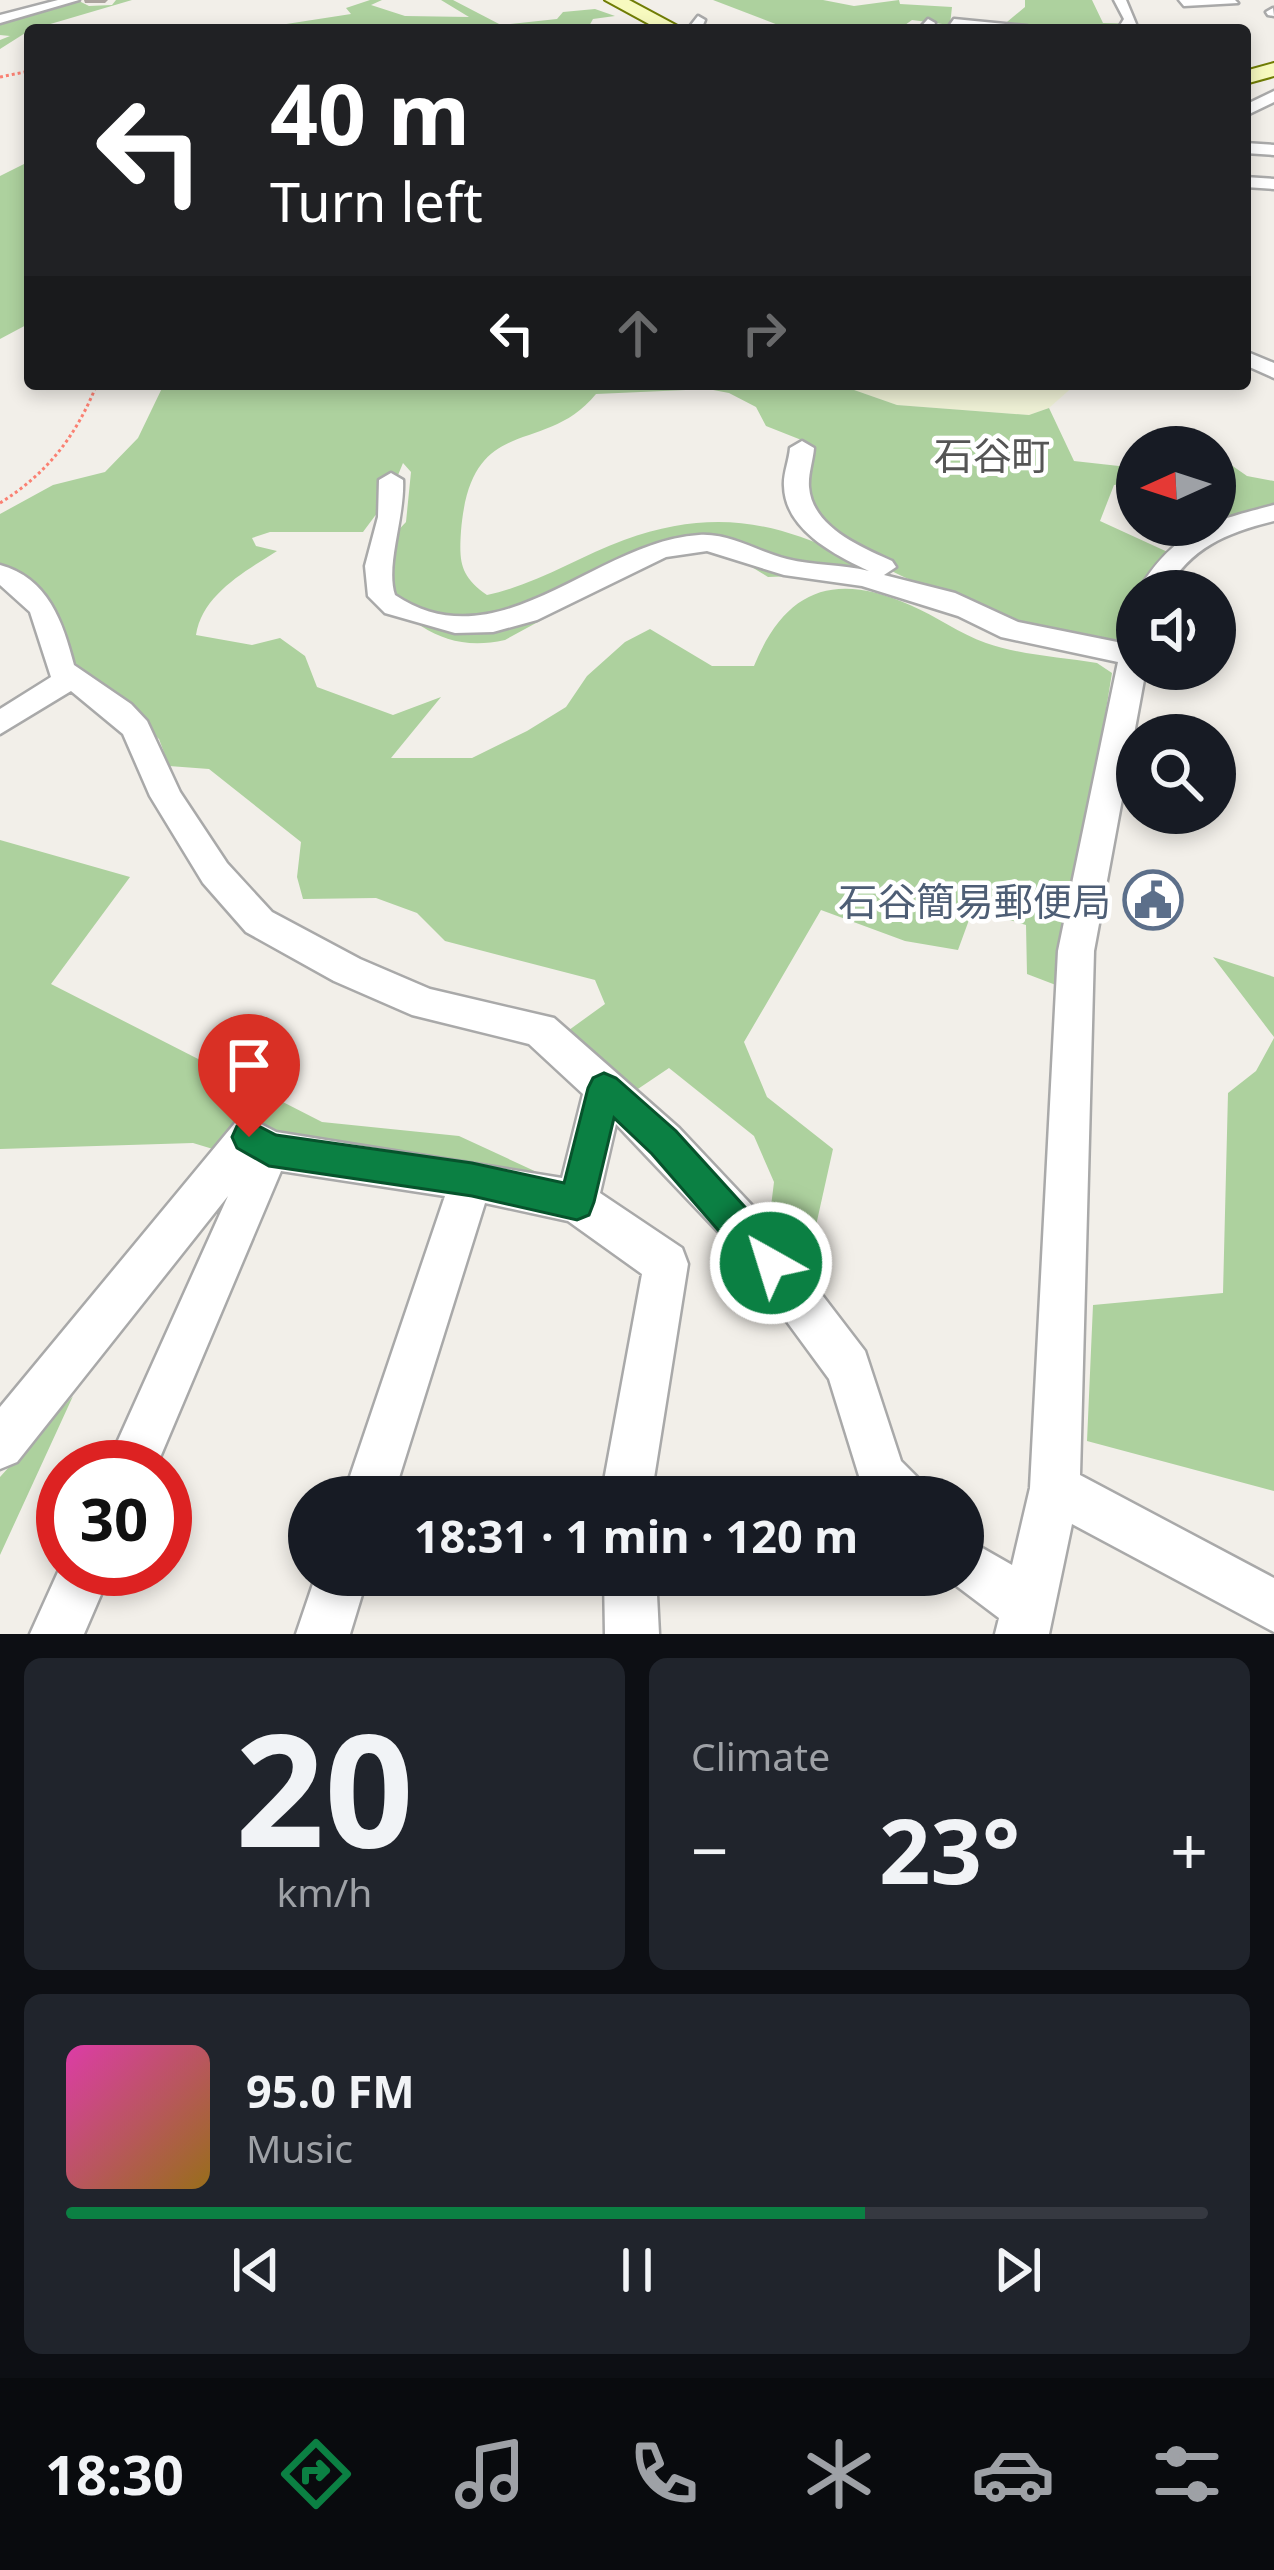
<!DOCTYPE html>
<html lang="en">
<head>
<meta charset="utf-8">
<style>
	:root { --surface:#171b24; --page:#20242c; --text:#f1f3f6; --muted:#9ea1a6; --line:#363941; --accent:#0b8043 }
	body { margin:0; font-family:"Noto Sans","Noto Sans JP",sans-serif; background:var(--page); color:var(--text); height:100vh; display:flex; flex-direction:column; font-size:45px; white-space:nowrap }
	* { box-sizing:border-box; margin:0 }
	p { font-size:39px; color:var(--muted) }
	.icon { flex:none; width:66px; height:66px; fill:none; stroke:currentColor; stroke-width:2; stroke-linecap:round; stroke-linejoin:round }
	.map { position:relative; height:1634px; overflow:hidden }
	.details { display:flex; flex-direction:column; gap:24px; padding:24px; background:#0d0f14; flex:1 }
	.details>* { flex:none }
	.top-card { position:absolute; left:24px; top:24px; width:1227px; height:366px; border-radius:12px; box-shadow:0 6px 18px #0003; background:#202124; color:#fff; overflow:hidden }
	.needle { width:78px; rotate:267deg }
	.controls { position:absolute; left:1116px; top:426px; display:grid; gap:24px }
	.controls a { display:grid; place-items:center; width:120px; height:120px; border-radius:50%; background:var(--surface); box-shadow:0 6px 18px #0003; font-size:60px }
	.speed { position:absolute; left:36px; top:1440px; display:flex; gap:24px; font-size:60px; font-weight:700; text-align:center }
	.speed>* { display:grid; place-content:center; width:156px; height:156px; border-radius:50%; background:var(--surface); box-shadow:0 6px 18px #0003; line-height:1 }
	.speed .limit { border:18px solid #d22; background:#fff; color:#111 }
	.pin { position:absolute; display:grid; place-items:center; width:102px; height:102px; color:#fff; margin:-123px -51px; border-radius:50% 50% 50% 0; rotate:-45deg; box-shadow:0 0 12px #0007 }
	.pin .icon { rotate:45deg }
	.me { position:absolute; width:132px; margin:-66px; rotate:321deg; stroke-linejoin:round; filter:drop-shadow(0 0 9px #0008) }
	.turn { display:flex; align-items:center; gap:42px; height:252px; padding:0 48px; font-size:54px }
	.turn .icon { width:156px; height:156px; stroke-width:2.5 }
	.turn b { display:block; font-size:84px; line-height:102px }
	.lanes { display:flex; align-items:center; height:114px; padding:0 48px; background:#0003; justify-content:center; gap:60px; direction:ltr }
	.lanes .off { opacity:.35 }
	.big { font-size:90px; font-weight:700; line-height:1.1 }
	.details .card { flex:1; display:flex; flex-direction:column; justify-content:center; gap:18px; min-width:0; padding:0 42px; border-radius:18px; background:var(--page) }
	.details .dial { align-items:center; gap:0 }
	.dial b { font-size:156px; line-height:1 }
	.song { display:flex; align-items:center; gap:36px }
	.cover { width:144px; height:144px; border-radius:18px; background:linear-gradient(135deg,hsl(320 70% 55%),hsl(40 70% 35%)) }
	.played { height:12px; border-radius:6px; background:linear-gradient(90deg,var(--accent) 70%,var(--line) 70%) }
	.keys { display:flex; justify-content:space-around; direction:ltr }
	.heat { display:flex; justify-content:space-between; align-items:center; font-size:66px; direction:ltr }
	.details .tiles { flex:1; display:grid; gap:24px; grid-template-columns:1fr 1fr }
	.card:last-child { grid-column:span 2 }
	.trip { position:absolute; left:288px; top:1476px; width:696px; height:120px; border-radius:60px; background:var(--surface); box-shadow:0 6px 18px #0003; font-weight:700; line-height:120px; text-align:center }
	.tabs { display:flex; height:192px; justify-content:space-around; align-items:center; background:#090b0e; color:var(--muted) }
	.tabs .icon { width:84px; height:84px }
	.tabs .selected { color:var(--accent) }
	.tabs b { font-size:54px; color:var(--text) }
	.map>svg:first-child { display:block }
	.farmland { fill:#eef0d5 }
	.forest { fill:#add19e }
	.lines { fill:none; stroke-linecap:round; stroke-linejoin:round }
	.street-casing { stroke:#a9a9a9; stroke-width:5 }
	.secondary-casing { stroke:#707d05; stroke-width:4 }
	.path { stroke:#fa8072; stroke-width:3; stroke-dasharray:3 3; stroke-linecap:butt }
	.street { fill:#fff; fill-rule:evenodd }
	.secondary { fill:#f7fabf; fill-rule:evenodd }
	.wall { fill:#aba49e }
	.route { fill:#0b8043; stroke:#07532c; stroke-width:3 }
	.labels { text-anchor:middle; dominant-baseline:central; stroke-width:9; stroke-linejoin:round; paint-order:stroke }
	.far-quarter-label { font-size:39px; fill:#555; stroke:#fff }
	.service-label { font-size:39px; fill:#4e5e75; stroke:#fff; text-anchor:end }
</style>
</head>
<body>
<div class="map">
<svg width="1274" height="1634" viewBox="0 0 1274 1634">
	<rect width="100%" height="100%" fill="#f2efe9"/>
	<path class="farmland" d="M837,384H1076L1049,408L1029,415L897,405Z"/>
	<path class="forest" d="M116,0H132L30,30L0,49V40L10,36L0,35V23L79,1L89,6L112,5Z
		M370,0H382L371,5L405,16L469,17L441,0H453L501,25L557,19L563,12L595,9L615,16L593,19L588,28H634V30H248L351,14L346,8Z
		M713,0H823L854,6L899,0L900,4L952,7L950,25L912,20L898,30H791Z
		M1025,0H1092L1103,23L1142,24L1148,30H961L963,25L1001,27L1025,7Z
		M30,161V323L0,339V176Z
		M164,384H837L897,405L1029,415L1049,408L1074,461L1137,468V482L1114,485L1100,521L1172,554L1147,591H1137V615L1121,648C1046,630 821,572 802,488C799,476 807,456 809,443L766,426L756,407L729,393L708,389L596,394C544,458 471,410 461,531C459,562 460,576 487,595C535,585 578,557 624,540C746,496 815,540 921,593L821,575L768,577L722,549L661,555L505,640C446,653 413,625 374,584L387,542L406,522L411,472L403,463L389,497L363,532H270L252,538L256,546L277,551C244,572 202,595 196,635L252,645L280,638L305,656L317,687L393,715L441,697L391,758H472L527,731L566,707L587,676L625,642L650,629L712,666H754C786,588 835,572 910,605C936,616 960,634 986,643C1020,655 1061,657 1097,663L1112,673L1061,987L1027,974L1026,925L973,909L958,950L905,941L821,910L744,1042L767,1097L833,1149L803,1284L767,1239L774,1182L754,1136L669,1068L626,1097L558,1038L605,1004L595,980L445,941L417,913L376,898L303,899L297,877L301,842L209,769L169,766L159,739L46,644L29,611L0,588V514L53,485L105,472L138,438Z
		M1227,462L1247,476L1274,481V512L1195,534L1184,525H1215V463Z
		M0,840L130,877L51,984L322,1122L459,1136L567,1186L539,1210L293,1173L193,1143L0,1149Z
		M1213,957L1274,977V1037Z
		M1274,1038V1491L1087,1441L1093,1305L1223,1293L1228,1093L1256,1071Z
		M73,1396L0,1555V1477Z"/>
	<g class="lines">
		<g class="street-casing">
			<path id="street" d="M58,0H79L0,23V15Z
				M1114,0H1126L1136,24L1119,27L1124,19Z
				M1179,0H1235L1238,3L1184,6Z
				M1273,8L1274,16L1268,15L1266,12Z
				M698,16L705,20L701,30H687Z
				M928,19L935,23L932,30H918Z
				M954,19L1027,26L1034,30L949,26Z
				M1274,91V102L1245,116V105Z
				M1245,143L1274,145V155L1245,153Z
				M1245,177L1274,179V189L1245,187Z
				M1245,351L1274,363V378L1245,365Z
				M802,441L814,448C813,461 808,474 809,487C812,527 861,547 892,561L896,567L884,575L955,593L1018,622L1122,643L1127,632L1137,630V669H1146L1094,951L1080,1475L1274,1578V1632L1072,1524L1049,1634H995L999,1618L942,1575H963V1537L1012,1565L1030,1488L1058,951L1118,662L1001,637L958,616L862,586L784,575L707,551L666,557L537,620L493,632L455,633L385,613L368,596L365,566L378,517L379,480L391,473L403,480C405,518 385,565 395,595C499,665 596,541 699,535C730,533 758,552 787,559C814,566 842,564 869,571C835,555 785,530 784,486C783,474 789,461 790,448Z
				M1274,505V521C1226,533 1191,547 1166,591H1138C1175,530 1209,522 1274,505Z
				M0,565C48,578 63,622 74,665L131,704L147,721L180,792L227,863L272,912L360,959L430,989L554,1018L679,1128L760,1214L865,1351L901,1461L919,1479L926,1497H868L864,1492L829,1379L730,1244L616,1124L600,1193L682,1248L688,1264L651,1497H601L642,1274L568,1221L485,1203L393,1497H343L445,1196L281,1171L156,1467H106L228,1196L17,1462L0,1469V1407L235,1123L249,1118L276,1132L562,1178L583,1094L529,1044L412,1015L334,981L246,932L203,883L150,796L123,734L71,691L0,734V709L51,677L30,612L0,585Z
				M63,1561V1569H112L84,1634H30Z
				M316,1575H368L350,1634H296Z
				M604,1575H656L659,1634H605Z"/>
		</g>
		<g class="secondary-casing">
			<path id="secondary" d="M605,0H629L685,30H660Z
				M1274,63V76L1245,84V71Z"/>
		</g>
		<path class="path" d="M0,77L30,71
			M0,503C48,473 76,436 97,384"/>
		<use href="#street" class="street"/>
		<use href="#secondary" class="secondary"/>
	</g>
	<path class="wall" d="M84,0H108L105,3H85Z"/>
	<path class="route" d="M604,1073L616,1078L676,1131L784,1250L789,1263L784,1276L771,1282L758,1276L652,1154L614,1118L594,1202L589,1215L577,1220L472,1196L269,1166L237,1148L232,1137L237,1126L249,1121L276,1135L472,1163L564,1183L588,1088L593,1078Z"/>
	<defs>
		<g id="civic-ring" transform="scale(3)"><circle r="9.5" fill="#fff" stroke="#5c6f8a" stroke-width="1.5"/><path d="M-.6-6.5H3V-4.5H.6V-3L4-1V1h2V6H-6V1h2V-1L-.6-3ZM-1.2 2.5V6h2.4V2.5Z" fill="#5c6f8a"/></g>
	</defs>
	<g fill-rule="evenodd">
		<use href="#civic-ring" x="1153" y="900"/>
	</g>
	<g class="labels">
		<g class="far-quarter-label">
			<text x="992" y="454">石谷町</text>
		</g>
		<g class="service-label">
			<text x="1111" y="900">石谷簡易郵便局</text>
		</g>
	</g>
</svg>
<div class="controls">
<a><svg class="needle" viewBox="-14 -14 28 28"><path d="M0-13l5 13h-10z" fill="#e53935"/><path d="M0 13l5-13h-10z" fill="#9ea1a6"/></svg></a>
<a><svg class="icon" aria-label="sound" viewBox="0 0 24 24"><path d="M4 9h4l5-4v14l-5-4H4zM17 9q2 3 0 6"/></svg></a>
<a><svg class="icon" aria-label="search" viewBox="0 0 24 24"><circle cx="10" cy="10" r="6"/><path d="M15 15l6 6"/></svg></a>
</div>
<div class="speed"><div class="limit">30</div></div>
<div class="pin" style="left:249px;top:1137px;background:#d93025"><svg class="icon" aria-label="arrive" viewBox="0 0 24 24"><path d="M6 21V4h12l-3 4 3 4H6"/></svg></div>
<svg class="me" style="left:771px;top:1263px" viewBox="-20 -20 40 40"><circle r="17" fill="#0b8043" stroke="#fff" stroke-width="3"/><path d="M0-11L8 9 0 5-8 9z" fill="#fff"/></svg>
<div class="trip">18:31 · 1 min · 120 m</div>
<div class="top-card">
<div class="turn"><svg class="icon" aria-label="left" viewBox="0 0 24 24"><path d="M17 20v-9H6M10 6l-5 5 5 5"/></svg><div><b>40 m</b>Turn left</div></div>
<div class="lanes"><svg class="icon" aria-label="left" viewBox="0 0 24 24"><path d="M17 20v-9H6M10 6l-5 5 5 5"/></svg><svg class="icon off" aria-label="ahead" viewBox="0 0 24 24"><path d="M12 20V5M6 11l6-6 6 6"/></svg><svg class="icon off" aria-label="right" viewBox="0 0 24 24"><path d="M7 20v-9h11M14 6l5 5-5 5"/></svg></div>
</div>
</div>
<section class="details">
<div class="tiles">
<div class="card dial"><b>20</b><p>km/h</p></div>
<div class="card"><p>Climate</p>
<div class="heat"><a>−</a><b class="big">23°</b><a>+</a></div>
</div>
<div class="card">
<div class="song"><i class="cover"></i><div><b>95.0 FM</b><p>Music</p></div></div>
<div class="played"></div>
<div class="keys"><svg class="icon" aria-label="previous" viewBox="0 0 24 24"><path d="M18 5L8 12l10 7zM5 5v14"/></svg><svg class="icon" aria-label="pause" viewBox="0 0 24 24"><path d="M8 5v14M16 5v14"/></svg><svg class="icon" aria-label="next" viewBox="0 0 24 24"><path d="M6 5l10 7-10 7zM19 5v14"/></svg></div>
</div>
</div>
</section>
<nav class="tabs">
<b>18:30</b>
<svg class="icon selected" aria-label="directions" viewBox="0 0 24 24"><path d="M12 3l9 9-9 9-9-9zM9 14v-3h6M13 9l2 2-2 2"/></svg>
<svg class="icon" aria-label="music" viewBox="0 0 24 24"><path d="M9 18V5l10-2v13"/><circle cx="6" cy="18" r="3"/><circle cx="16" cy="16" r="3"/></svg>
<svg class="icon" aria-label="phone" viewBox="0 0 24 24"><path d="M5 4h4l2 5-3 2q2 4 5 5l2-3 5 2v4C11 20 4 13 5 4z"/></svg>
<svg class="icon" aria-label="climate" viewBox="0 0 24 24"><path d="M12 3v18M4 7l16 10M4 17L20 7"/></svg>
<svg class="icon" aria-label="car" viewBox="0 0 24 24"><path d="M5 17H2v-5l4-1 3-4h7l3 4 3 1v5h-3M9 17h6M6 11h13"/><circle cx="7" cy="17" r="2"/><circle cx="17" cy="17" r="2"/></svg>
<svg class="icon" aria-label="filters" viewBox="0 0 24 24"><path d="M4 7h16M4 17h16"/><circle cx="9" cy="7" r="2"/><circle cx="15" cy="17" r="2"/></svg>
</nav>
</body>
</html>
